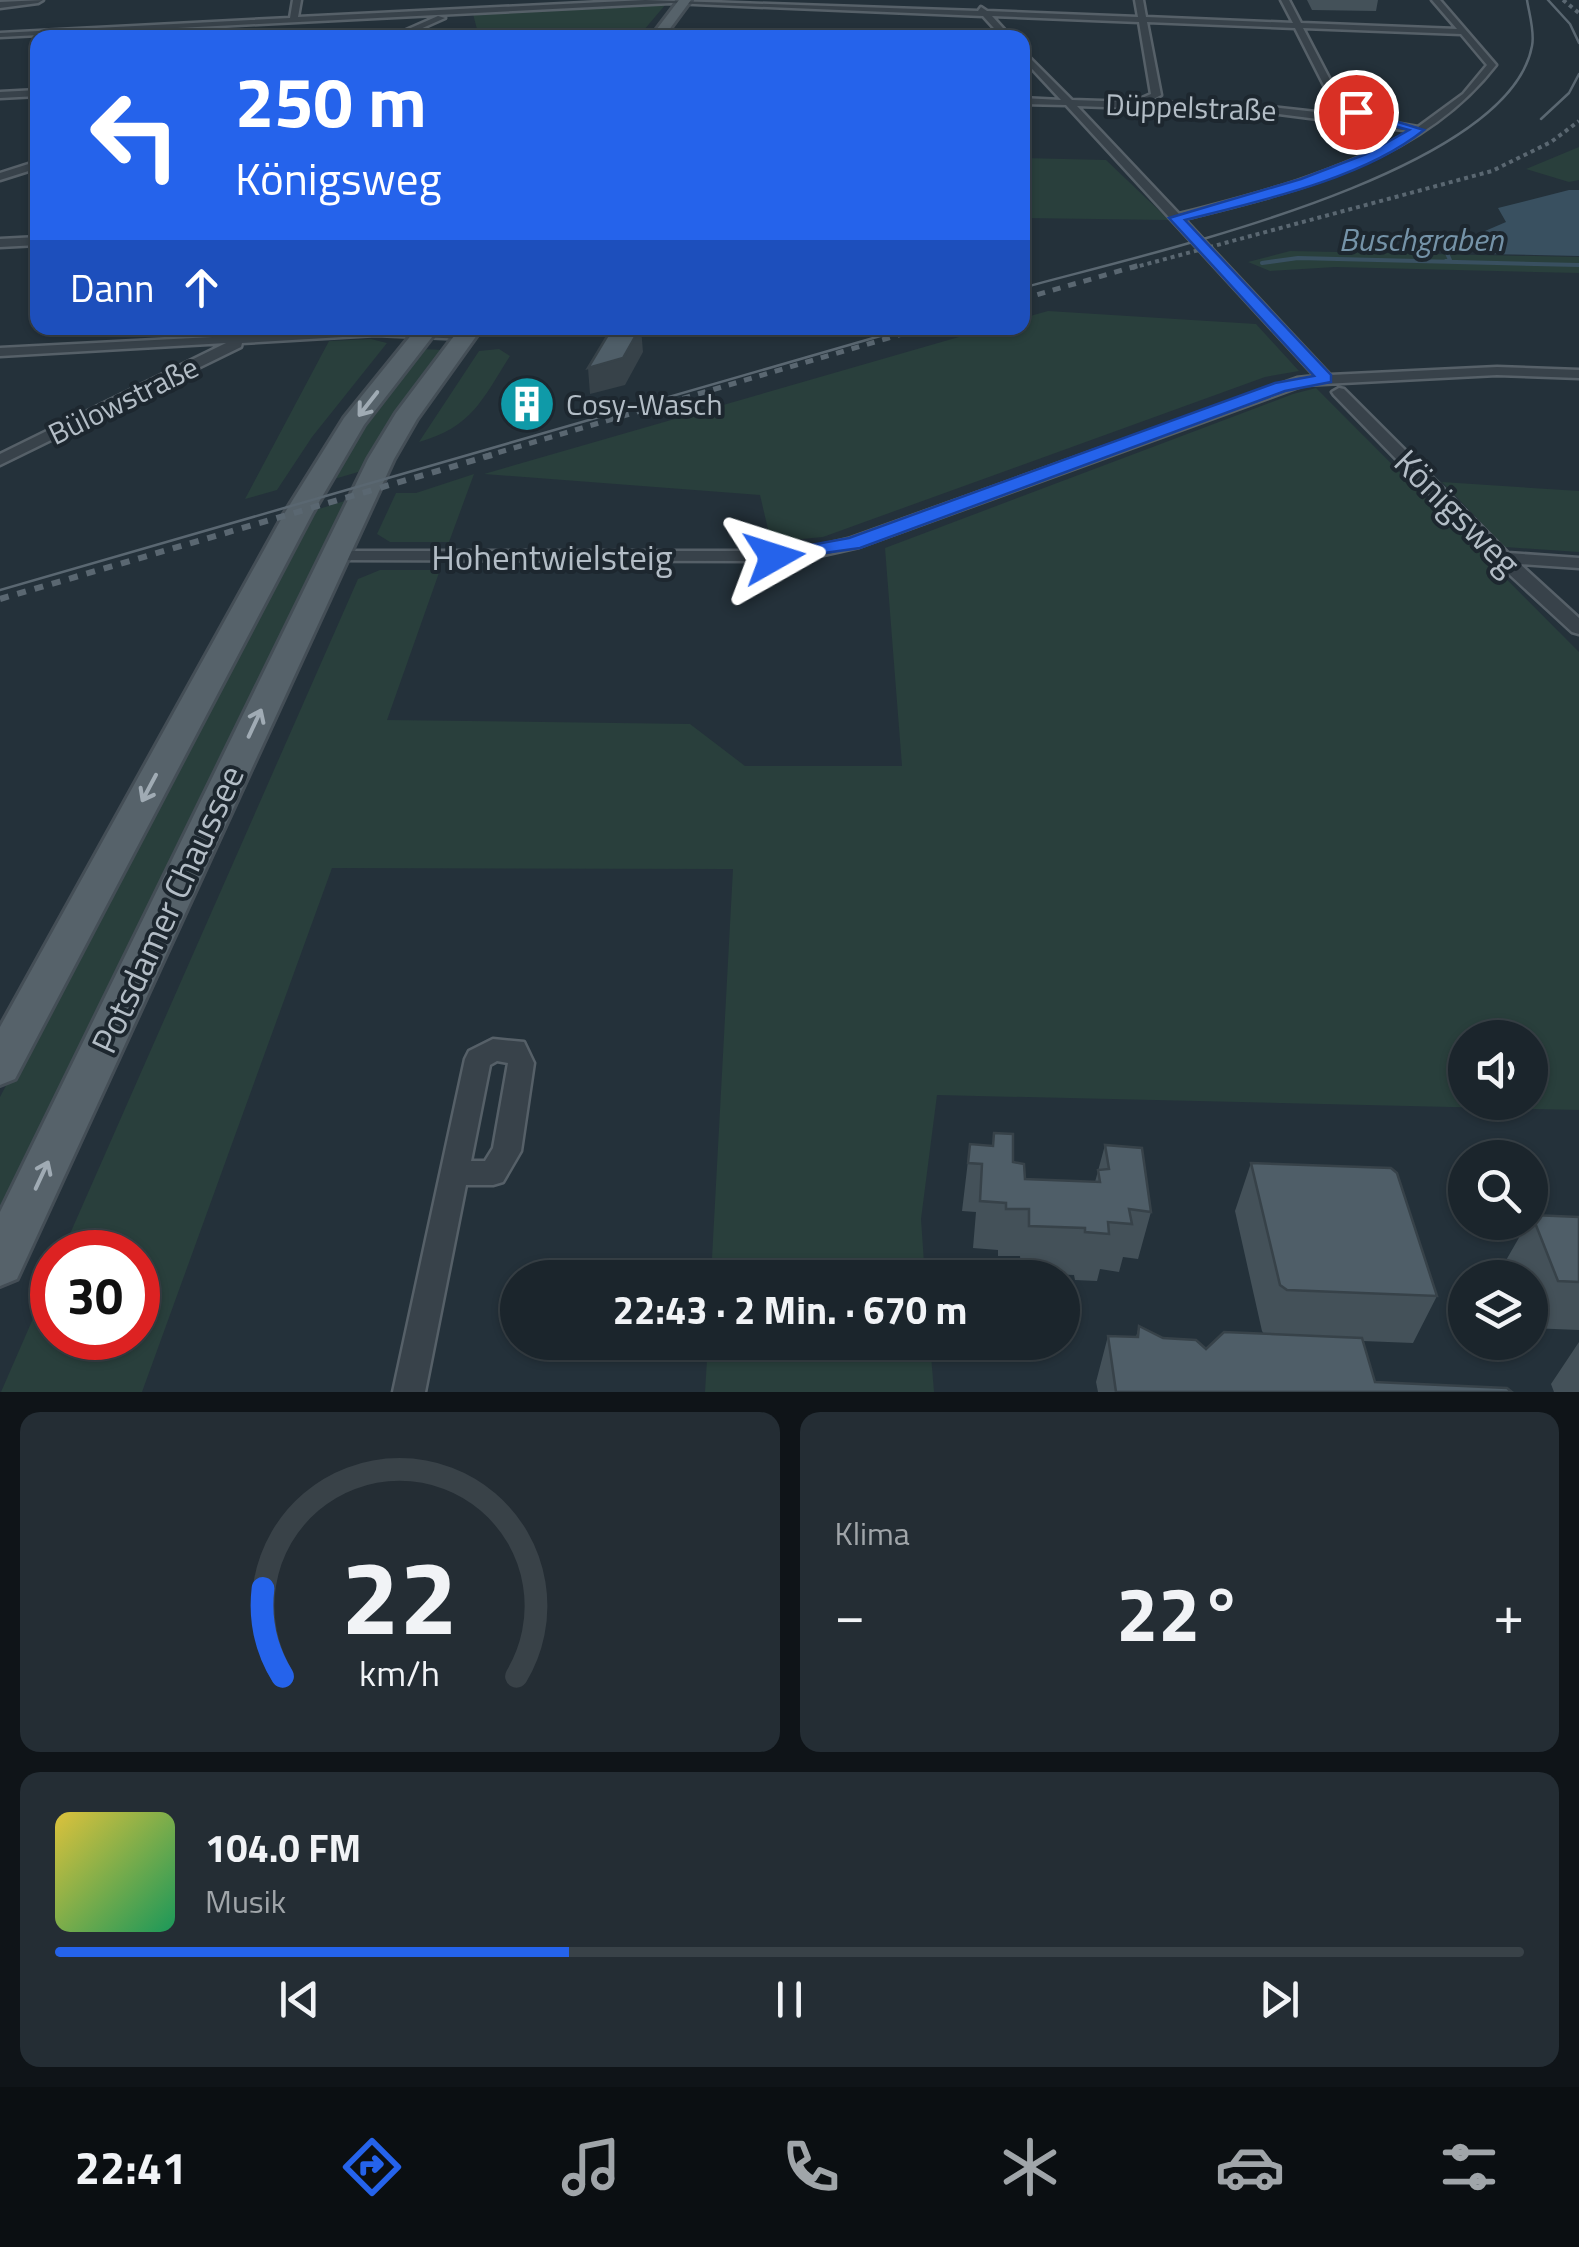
<!DOCTYPE html>
<html lang="de">
<head>
<meta charset="utf-8">
<style>
	:root { --surface:#1b252c; --page:#242d34; --text:#f1f3f6; --muted:#a0a5a9; --line:#394248; --accent:#2563eb }
	body { margin:0; font-family:"Titillium Web",sans-serif; background:var(--page); color:var(--text); height:100vh; display:flex; flex-direction:column; font-size:38px; white-space:nowrap }
	* { box-sizing:border-box; margin:0 }
	p { font-size:32px; color:var(--muted) }
	.icon { flex:none; width:55px; height:55px; fill:none; stroke:currentColor; stroke-width:2; stroke-linecap:round; stroke-linejoin:round }
	.map { position:relative; height:1392px; overflow:hidden }
	.details { display:flex; flex-direction:column; gap:20px; padding:20px; background:#0f1418; flex:1 }
	.details>* { flex:none }
	.guide { position:absolute; left:30px; top:30px; width:1000px; height:305px; border-radius:20px; box-shadow:0 2px 8px #0004,0 0 0 2px var(--line); background:#2563eb; color:#fff; overflow:hidden }
	.buttons { position:absolute; left:1448px; top:1020px; display:grid; gap:20px }
	.buttons a { display:grid; place-items:center; width:100px; height:100px; border-radius:50%; background:var(--surface); box-shadow:0 2px 8px #0004,0 0 0 2px var(--line); font-size:50px }
	.speed { position:absolute; left:30px; top:1230px; display:flex; gap:20px; font-size:50px; font-weight:700; text-align:center }
	.speed>* { display:grid; place-content:center; width:130px; height:130px; border-radius:50%; background:var(--surface); box-shadow:0 2px 8px #0004,0 0 0 2px var(--line); line-height:1 }
	.speed .limit { border:15px solid #d22; background:#fff; color:#111 }
	.pin { position:absolute; display:grid; place-items:center; width:85px; height:85px; color:#fff; margin:-42px; border:5px solid #fff; border-radius:50%; box-shadow:0 2px 10px #0007 }
	.me { position:absolute; width:110px; margin:-55px; rotate:84deg; stroke-linejoin:round; filter:drop-shadow(0 0 8px #0008) }
	.turn { display:flex; align-items:center; gap:35px; height:210px; padding:0 40px; font-size:45px }
	.turn .icon { width:130px; height:130px; stroke-width:2.5 }
	.turn b { display:block; font-size:70px; line-height:85px }
	.then { display:flex; align-items:center; height:95px; padding:0 40px; background:#0003; gap:20px; font-size:38px }
	.big { font-size:75px; font-weight:700; line-height:1.1 }
	.details .tile { flex:1; display:flex; flex-direction:column; justify-content:center; gap:15px; min-width:0; padding:0 35px; border-radius:20px; background:var(--page) }
	.details .dial { align-items:center; gap:0 }
	.dial svg { height:260px; overflow:visible; fill:none; stroke:var(--line); stroke-width:7; stroke-linecap:round; text-anchor:middle }
	.dial text { fill:var(--text); stroke:none }
	.song { display:flex; align-items:center; gap:30px }
	.cover { width:120px; height:120px; border-radius:15px; background:linear-gradient(135deg,hsl(50 70% 55%),hsl(150 70% 35%)) }
	.played { height:10px; border-radius:5px; background:linear-gradient(90deg,var(--accent) 35%,var(--line) 35%) }
	.keys { display:flex; justify-content:space-around; direction:ltr }
	.heat { display:flex; justify-content:space-between; align-items:center; font-size:55px; direction:ltr }
	.details .tiles { flex:1; display:grid; gap:20px; grid-template-columns:1fr 1fr }
	.tile:last-child { grid-column:span 2 }
	.trip { position:absolute; left:500px; top:1260px; width:580px; height:100px; border-radius:50px; background:var(--surface); box-shadow:0 2px 8px #0004,0 0 0 2px var(--line); font-weight:700; line-height:100px; text-align:center }
	.dock { display:flex; height:160px; justify-content:space-around; align-items:center; background:#0b0f12; color:var(--muted) }
	.dock .icon { width:70px; height:70px }
	.dock .selected { color:var(--accent) }
	.dock b { font-size:45px; color:var(--text) }
	.map>svg:first-child { display:block }
	.green { fill:#293f3c; fill-rule:evenodd }
	.water { fill:#395060 }
	.lines { fill:none; stroke-linecap:round; stroke-linejoin:round }
	.stream { stroke:#395060; stroke-width:4 }
	.minor-casing { stroke:#566068; stroke-width:5 }
	.tertiary-casing { stroke:#566068; stroke-width:5 }
	.primary-casing { stroke:#444e56; stroke-width:6 }
	.minor { fill:#38424a; fill-rule:evenodd }
	.tertiary { fill:#38424a; fill-rule:evenodd }
	.primary { fill:#56626a; fill-rule:evenodd }
	.tram { stroke:#5a6771; stroke-width:2.5 }
	.rail-far2 { stroke:#5a6771; stroke-width:4; stroke-dasharray:4 4; stroke-linecap:butt }
	.rail-far1 { stroke:#5a6771; stroke-width:5; stroke-dasharray:8 8; stroke-linecap:butt }
	.rail { stroke:#5a6771; stroke-width:6; stroke-dasharray:9 9; stroke-linecap:butt }
	.wall { fill:#445159 }
	.shaded-wall { fill:#374249 }
	.building { fill:#4f5e68; stroke:#374249; stroke-width:2.5 }
	.oneway { stroke:#a0abb4 }
	.route { fill:#2563eb; stroke:#184099; stroke-width:2.5 }
	.labels { text-anchor:middle; dominant-baseline:central; stroke-width:8; stroke-linejoin:round; paint-order:stroke }
	.far-street-label { font-size:30px; fill:#b3bdc6; stroke:#1d272f }
	.far-poi-label { font-size:30px; fill:#b3bdc6; stroke:#1d272f; text-anchor:start }
	.far-water-label { font-size:32px; font-style:italic; fill:#7593a8; stroke:#1d272f }
	.street-label { font-size:35px; fill:#b3bdc6; stroke:#1d272f }
</style>
</head>
<body>
<div class="map">
<svg width="1579" height="1392" viewBox="0 0 1579 1392">
	<rect width="100%" height="100%" fill="#24313a"/>
	<path class="green" d="M666,4L638,37H479L473,14Z
		M1579,147V180L1569,182L1526,169Z
		M1023,158L1106,160L1169,220L1023,218Z
		M1290,251L1579,257V273L1335,267L1270,271L1248,262Z
		M1048,311L1256,324L1299,371L1265,377L823,537L771,542L760,495L484,474L990,328H1022L1023,318Z
		M371,339L387,343L312,437L277,490L245,499L329,341Z
		M419,349L446,350L365,470L324,482L356,431Z
		M499,349L510,356C482,400 472,427 419,442L479,351Z
		M1316,388L1579,652V1110L937,1095L921,1219L925,1277H711L733,869L332,868L142,1392H1L52,1275V1338H138V1252H62L358,579L380,570H440L387,720L690,724L745,766H902L885,548L1293,394ZM1465,1038H1530V1102H1465Z
		M474,474L449,542H390L377,534L396,493H416Z
		M1442,482L1579,491V552L1505,547Z
		M351,499L0,1225V1097L306,513Z
		M708,1343H930L934,1392H705Z"/>
	<path class="water" d="M1569,190H1579V256L1486,254L1464,240L1506,222L1498,208Z"/>
	<g class="lines">
		<path class="stream" d="M1446,261L1450,260L1446,251L1478,245
			M1262,263L1298,258L1579,265"/>
		<g class="minor-casing">
			<path id="minor" d="M293,0H301L298,17L645,0L978,11L981,7L987,11L1138,17L1135,0H1143L1146,17L1293,23L1281,0H1289L1301,23L1457,29L1432,0H1440L1496,65C1422,161 1297,191 1184,219L1330,375L1497,367L1579,370V378L1497,375L1304,385L859,547L797,561L329,560L326,556L335,551H797L848,539L1297,378L1315,376L1066,105L1022,104V98L1061,100L1022,58V50L1072,100L1133,102L1151,94L1139,22L992,16L1012,38H1003L983,16L671,3L0,37V33L290,18ZM1147,22L1295,28L1332,101L1361,117L1271,107L1148,102L1161,95ZM1303,28L1461,34L1487,65L1463,94L1418,127L1361,117L1364,112L1339,97ZM1077,106L1271,113L1411,131C1339,173 1258,194 1179,214Z
				M438,16L445,18L400,38H388Z
				M38,90V96L0,98V92Z
				M38,161V168L0,180V173Z
				M38,237V245L0,247V239Z
				M389,328L466,331L473,335L466,339L376,335L242,343L241,347L0,465V454L226,343L0,356V348Z
				M1339,388L1344,389L1508,553L1579,558V568L1520,564L1579,618V634L1572,632L1496,562L1334,395L1332,392Z
				M493,1039L524,1042L534,1063L521,1151L503,1182L493,1185H466L425,1392H393L465,1059L469,1051ZM497,1061L508,1063L493,1148L485,1161H471L490,1065Z"/>
		</g>
		<g class="tertiary-casing">
			<path id="tertiary" d="M43,0L38,3L0,8V2Z"/>
		</g>
		<g class="primary-casing">
			<path id="primary" d="M679,0H691L663,38H650Z
				M417,328H439L364,425L312,514L15,1079L0,1085V1027L284,514L344,418Z
				M460,328H482L417,419L394,459L17,1279L0,1286V1212L368,459L396,413Z"/>
		</g>
		<use href="#minor" class="minor"/>
		<use href="#tertiary" class="tertiary"/>
		<use href="#primary" class="primary"/>
		<path class="tram" d="M1548,0L1570,24L1579,43
			M1541,119L1569,93L1579,74
			M1022,288C1135,256 1508,177 1532,46C1535,32 1529,13 1527,0
			M0,590L908,328"/>
		<path class="rail-far2" d="M1563,0L1579,13
			M1132,268L1492,171L1551,142L1579,121"/>
		<path class="rail-far1" d="M1022,299L1140,265
			M483,457L923,328"/>
		<path class="rail" d="M0,599L492,455"/>
	</g>
	<path class="wall" d="M1307,0H1378L1376,11L1312,10Z
		M970,1144L1013,1162L1025,1179L1095,1182L1105,1145L1151,1212L1138,1259L1123,1257L1119,1272L1100,1269L1097,1281L1075,1280L1074,1275L1021,1273L1020,1256H998V1250L973,1248L976,1212L962,1211Z
		M1251,1163L1437,1296L1413,1343L1363,1341L1375,1382L1512,1392H1098L1096,1382L1108,1336L1136,1337L1139,1326L1163,1338L1206,1349L1264,1334L1262,1331L1235,1211Z
		M1532,1215L1579,1217V1330L1530,1328V1278H1511L1505,1262L1528,1222H1530Z
		M1579,1342V1392H1554L1551,1384Z"/>
	<path class="shaded-wall" d="M641,328L643,352L625,385L590,394L588,368Z"/>
	<path class="building" d="M612,328H640L623,358L588,368Z
		M994,1133L1013,1134V1162L1024,1164L1025,1179L1100,1182L1098,1170L1109,1169L1105,1145L1142,1148L1151,1212L1129,1209L1132,1224L1108,1222L1109,1234L1085,1232V1228L1029,1226V1209H1006V1203L980,1201L982,1164L968,1163L970,1144L993,1146Z
		M1251,1163L1391,1168L1397,1173L1437,1296L1287,1290L1280,1285Z
		M1532,1215L1579,1217V1282L1558,1281Z
		M1139,1326L1163,1338L1196,1340L1206,1349L1224,1332L1362,1338L1375,1382L1507,1388L1512,1392H1116L1108,1336L1138,1337Z"/>
	<defs><path id="oneway-shaft" d="M-6 0H5M1.5-3L5.5 0L1.5 3" fill="none" stroke-width="1.6" stroke-linecap="round" stroke-linejoin="round" transform="scale(2.5)"/></defs>
	<g class="oneway">
		<use href="#oneway-shaft" transform="translate(368 404) rotate(128)"/>
		<use href="#oneway-shaft" transform="translate(255 723) rotate(-65)"/>
		<use href="#oneway-shaft" transform="translate(149 788) rotate(118)"/>
		<use href="#oneway-shaft" transform="translate(42 1175) rotate(-65)"/>
	</g>
	<path class="route" d="M1356,109L1424,130C1363,179 1260,201 1185,220L1331,375V382L1285,391L860,548L767,561V553L849,538L1275,383L1314,376L1169,218L1301,179L1366,154L1409,130L1352,115Z"/>
	<defs>
		<g id="building-disc" transform="scale(2.875)"><circle r="9.5" fill="#0f9aa8" stroke="#1d272f"/><path d="M-4-6H4V6H1V3H-1V6H-4ZM-2.5-4.3h1.7v1.8h-1.7ZM.8-4.3h1.7v1.8H.8ZM-2.5-1h1.7V.8h-1.7ZM.8-1h1.7V.8H.8Z" fill="#fff"/></g>
	</defs>
	<g fill-rule="evenodd">
		<use href="#building-disc" x="527" y="404"/>
	</g>
	<g class="labels">
		<g class="far-street-label">
			<text transform="translate(1191 107) rotate(2)">Düppelstraße</text>
			<text transform="translate(123 400) rotate(-26)">Bülowstraße</text>
		</g>
		<g class="far-poi-label">
			<text x="566" y="404">Cosy-Wasch</text>
		</g>
		<g class="far-water-label">
			<text x="1421" y="239">Buschgraben</text>
		</g>
		<g class="street-label">
			<text transform="translate(1458 512) rotate(45)">Königsweg</text>
			<text x="552" y="557">Hohentwielsteig</text>
			<text transform="translate(167 909) rotate(-65)">Potsdamer Chaussee</text>
		</g>
	</g>
</svg>
<div class="buttons">
<a><svg class="icon" aria-label="sound" viewBox="0 0 24 24"><path d="M4 9h4l5-4v14l-5-4H4zM17 9q2 3 0 6"/></svg></a>
<a><svg class="icon" aria-label="search" viewBox="0 0 24 24"><circle cx="10" cy="10" r="6"/><path d="M15 15l6 6"/></svg></a>
<a><svg class="icon" aria-label="layers" viewBox="0 0 24 24"><path d="M12 4l9 5-9 5-9-5zM3 14l9 5 9-5"/></svg></a>
</div>
<div class="speed"><div class="limit">30</div></div>
<div class="pin" style="left:1356px;top:112px;background:#d93025"><svg class="icon" aria-label="arrive" viewBox="0 0 24 24"><path d="M6 21V4h12l-3 4 3 4H6"/></svg></div>
<svg class="me" style="left:774px;top:557px" viewBox="-20 -20 40 40"><path d="M0-17L14 15 0 8-14 15z" fill="#2563eb" stroke="#fff" stroke-width="4"/></svg>
<div class="trip">22:43 · 2 Min. · 670 m</div>
<div class="guide">
<div class="turn"><svg class="icon" aria-label="left" viewBox="0 0 24 24"><path d="M17 20v-9H6M10 6l-5 5 5 5"/></svg><div><b>250 m</b>Königsweg</div></div>
<div class="then">Dann<svg class="icon" aria-label="ahead" viewBox="0 0 24 24"><path d="M12 20V5M6 11l6-6 6 6"/></svg></div>
</div>
</div>
<section class="details">
<div class="tiles">
<div class="tile dial"><svg viewBox="0 0 100 80">
<path d="M14 69A42 42 0 1 1 86 69"/>
<path d="M14 69A42 42 0 0 1 8 42" stroke="#2563eb"/>
<text x="50" y="56" font-size="32" font-weight="700">22</text>
<text x="50" y="72" font-size="11">km/h</text>
</svg></div>
<div class="tile"><p>Klima</p>
<div class="heat"><a>−</a><b class="big">22°</b><a>+</a></div>
</div>
<div class="tile">
<div class="song"><i class="cover"></i><div><b>104.0 FM</b><p>Musik</p></div></div>
<div class="played"></div>
<div class="keys"><svg class="icon" aria-label="previous" viewBox="0 0 24 24"><path d="M18 5L8 12l10 7zM5 5v14"/></svg><svg class="icon" aria-label="pause" viewBox="0 0 24 24"><path d="M8 5v14M16 5v14"/></svg><svg class="icon" aria-label="next" viewBox="0 0 24 24"><path d="M6 5l10 7-10 7zM19 5v14"/></svg></div>
</div>
</div>
</section>
<nav class="dock">
<b>22:41</b>
<svg class="icon selected" aria-label="directions" viewBox="0 0 24 24"><path d="M12 3l9 9-9 9-9-9zM9 14v-3h6M13 9l2 2-2 2"/></svg>
<svg class="icon" aria-label="music" viewBox="0 0 24 24"><path d="M9 18V5l10-2v13"/><circle cx="6" cy="18" r="3"/><circle cx="16" cy="16" r="3"/></svg>
<svg class="icon" aria-label="phone" viewBox="0 0 24 24"><path d="M5 4h4l2 5-3 2q2 4 5 5l2-3 5 2v4C11 20 4 13 5 4z"/></svg>
<svg class="icon" aria-label="climate" viewBox="0 0 24 24"><path d="M12 3v18M4 7l16 10M4 17L20 7"/></svg>
<svg class="icon" aria-label="car" viewBox="0 0 24 24"><path d="M5 17H2v-5l4-1 3-4h7l3 4 3 1v5h-3M9 17h6M6 11h13"/><circle cx="7" cy="17" r="2"/><circle cx="17" cy="17" r="2"/></svg>
<svg class="icon" aria-label="filters" viewBox="0 0 24 24"><path d="M4 7h16M4 17h16"/><circle cx="9" cy="7" r="2"/><circle cx="15" cy="17" r="2"/></svg>
</nav>
</body>
</html>
